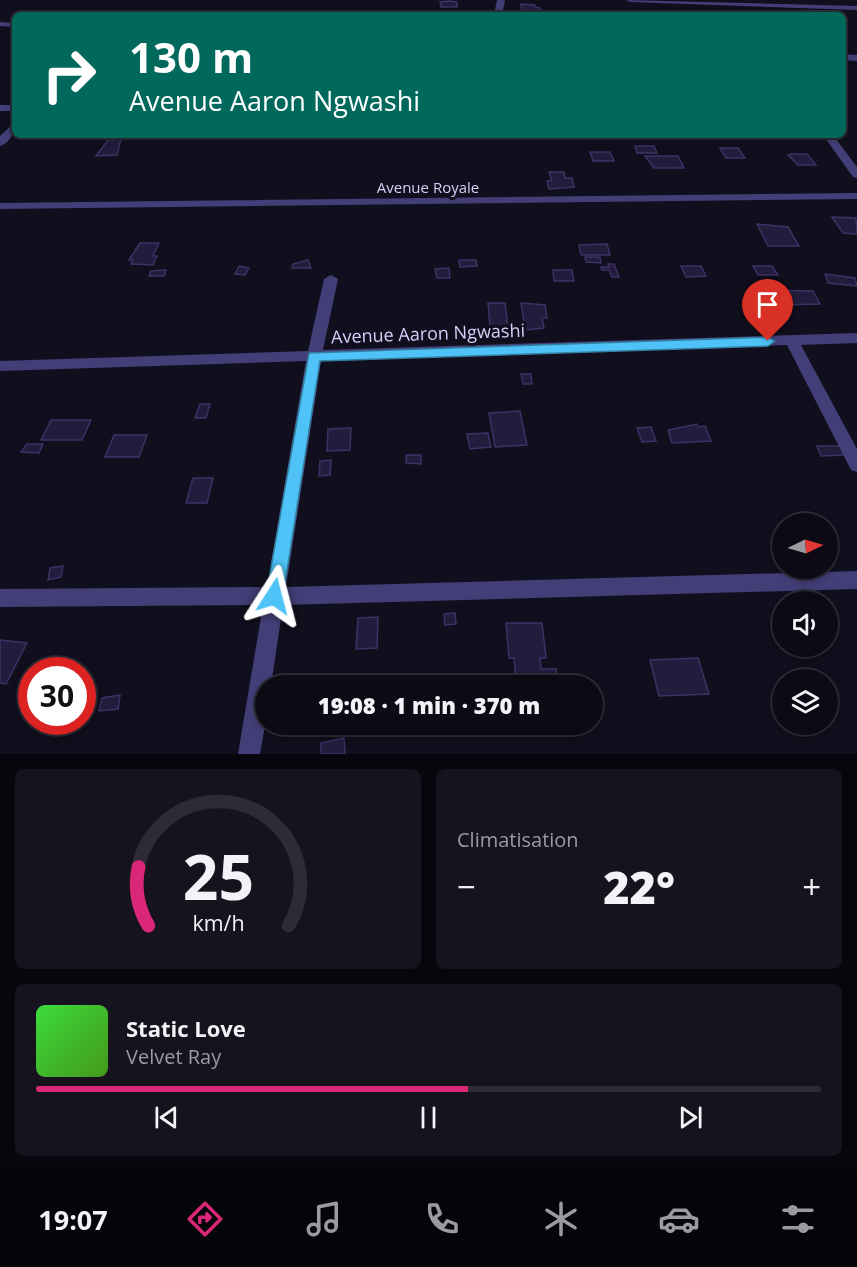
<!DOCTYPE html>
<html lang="fr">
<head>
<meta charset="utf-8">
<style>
	:root { --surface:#0d0a16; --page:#16131f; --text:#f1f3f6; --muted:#9a9aa1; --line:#2d2b35; --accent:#db2777 }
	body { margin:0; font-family:"Open Sans",sans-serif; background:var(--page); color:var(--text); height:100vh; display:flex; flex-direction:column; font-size:22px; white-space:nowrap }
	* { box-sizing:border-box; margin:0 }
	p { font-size:20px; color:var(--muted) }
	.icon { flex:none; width:33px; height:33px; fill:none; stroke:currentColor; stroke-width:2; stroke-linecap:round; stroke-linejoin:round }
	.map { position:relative; height:754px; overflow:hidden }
	.panel { display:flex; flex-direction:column; gap:15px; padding:15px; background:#07060c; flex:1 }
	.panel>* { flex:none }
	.guide { position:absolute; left:12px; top:12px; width:834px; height:126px; border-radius:9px; box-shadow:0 3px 9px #0003,0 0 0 2px var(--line); background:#00695c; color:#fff; overflow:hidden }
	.needle { width:39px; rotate:85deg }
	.controls { position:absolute; left:772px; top:513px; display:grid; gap:12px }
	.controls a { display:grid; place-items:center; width:66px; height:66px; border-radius:50%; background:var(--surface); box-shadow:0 3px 9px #0003,0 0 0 2px var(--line); font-size:30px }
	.speed { position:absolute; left:18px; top:657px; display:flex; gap:12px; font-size:30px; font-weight:700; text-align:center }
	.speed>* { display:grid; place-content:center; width:78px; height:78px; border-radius:50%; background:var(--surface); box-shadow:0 3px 9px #0003,0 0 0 2px var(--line); line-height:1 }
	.speed .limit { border:9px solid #d22; background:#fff; color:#111 }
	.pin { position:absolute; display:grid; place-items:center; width:51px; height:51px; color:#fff; margin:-62px -26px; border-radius:50% 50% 50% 0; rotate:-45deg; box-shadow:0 0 6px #0007 }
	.pin .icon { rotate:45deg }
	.me { position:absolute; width:66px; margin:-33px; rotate:9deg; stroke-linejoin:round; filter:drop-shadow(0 0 4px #0008) }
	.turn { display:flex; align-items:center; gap:21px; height:126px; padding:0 18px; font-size:27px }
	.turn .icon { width:78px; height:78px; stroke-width:2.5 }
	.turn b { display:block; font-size:42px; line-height:51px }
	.big { font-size:45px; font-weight:800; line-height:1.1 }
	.panel .widget { flex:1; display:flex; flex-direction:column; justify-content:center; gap:9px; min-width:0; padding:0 21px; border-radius:9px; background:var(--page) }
	.panel .dial { align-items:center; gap:0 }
	.dial svg { height:156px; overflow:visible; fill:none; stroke:var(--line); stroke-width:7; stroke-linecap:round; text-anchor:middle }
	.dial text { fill:var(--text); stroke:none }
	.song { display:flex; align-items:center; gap:18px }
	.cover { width:72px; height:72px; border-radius:9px; background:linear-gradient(135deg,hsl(120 70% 55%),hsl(100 70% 35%)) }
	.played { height:6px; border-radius:3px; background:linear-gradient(90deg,var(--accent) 55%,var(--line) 55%) }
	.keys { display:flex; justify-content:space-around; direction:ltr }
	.heat { display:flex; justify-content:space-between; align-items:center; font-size:33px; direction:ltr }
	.panel .tiles { flex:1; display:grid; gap:15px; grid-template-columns:1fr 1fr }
	.widget:last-child { grid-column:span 2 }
	.trip { position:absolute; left:255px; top:675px; width:348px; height:60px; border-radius:30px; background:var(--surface); box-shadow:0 3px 9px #0003,0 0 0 2px var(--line); font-weight:800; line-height:60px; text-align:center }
	.tabs { display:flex; height:96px; justify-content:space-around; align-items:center; background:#050409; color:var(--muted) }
	.tabs .icon { width:42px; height:42px }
	.tabs .on { color:var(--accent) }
	.tabs b { font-size:27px; color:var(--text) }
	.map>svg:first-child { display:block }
	.building { fill:#241c3c; stroke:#3d3165; stroke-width:1.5 }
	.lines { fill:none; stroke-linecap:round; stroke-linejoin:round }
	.minor { fill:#423e77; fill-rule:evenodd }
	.route { fill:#4fc3f7; stroke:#337fa1; stroke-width:1.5 }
	.labels { text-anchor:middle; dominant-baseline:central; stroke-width:6; stroke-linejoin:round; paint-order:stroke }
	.far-street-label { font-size:15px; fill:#d5cffa; stroke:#110e1d }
	.street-label { font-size:18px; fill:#d5cffa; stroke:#110e1d }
</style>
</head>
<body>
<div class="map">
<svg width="857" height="754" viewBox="0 0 857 754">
	<rect width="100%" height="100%" fill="#110e1d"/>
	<path class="building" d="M449,1L457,2V7H441L440,2Z
		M521,4L535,5V7L540,8V11L522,12Z
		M121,139L117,155L96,156L108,140Z
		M635,146H654L657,153H637Z
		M720,148H738L745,158H726Z
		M590,152H610L614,161H593Z
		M791,154H807L816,165H798L788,155Z
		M645,156H678L684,168H654Z
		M549,172H564L565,178H572L574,187L549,189L547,181H552Z
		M832,217L856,218L857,234L843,233Z
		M757,224L788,227L799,246H768Z
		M140,243H159L153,256H157L153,265L131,264L133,260H129Z
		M607,244L610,255H581L579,245Z
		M585,257H600L601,263L586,262Z
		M308,260L311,268H292L293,264Z
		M459,260H476L477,266L460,267Z
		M608,264H614L619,277H612L609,270H602L601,267H609Z
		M239,266L249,268L245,275L235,274Z
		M681,266H701L706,276L686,277Z
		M753,266H772L778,275H758Z
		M449,268L450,278H437L435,269Z
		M166,270L164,276H149L151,271Z
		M553,270H572L574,281H554Z
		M825,274L855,278L857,286L828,283Z
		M768,290L813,291L820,304L775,305Z
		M488,303H505L508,327H490Z
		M521,303L545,305L547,318H542L544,328L525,330Z
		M521,374H531L532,384H523Z
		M200,404H210L206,418H195Z
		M520,411L527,445L495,447L489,413Z
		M51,420H91L82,440H41Z
		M697,424L698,427L705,426L711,441L672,443L668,430Z
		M651,427L656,441L642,442L637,428Z
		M351,428L350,450L327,451L328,429Z
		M488,433L491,447L470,449L467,434Z
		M114,435H147L139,457H105Z
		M27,444H43L39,453L21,452Z
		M817,446H841L846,455L821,456Z
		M406,455H421V464L406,463Z
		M331,460L330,475L319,476L320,461Z
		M193,478H213L207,503H186Z
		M63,566L61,577L48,580L50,568Z
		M455,613L456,624L445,625L444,614Z
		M378,617L377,648L356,649L358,618Z
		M506,623H542L546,658H540L541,669H556L558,686L516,682L514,658H509Z
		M0,640L27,643L6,684L0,683Z
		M698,658L709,694L659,696L650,660Z
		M120,695L118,709L99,711L102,698Z
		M344,738L345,754H321V743Z"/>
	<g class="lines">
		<path class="minor" d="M497,0H505L502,15H494Z
			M626,0L857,6V10L630,2Z
			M0,22L15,23V27L0,26Z
			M843,54L857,55V61L843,60Z
			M0,105H15V111H0Z
			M15,122C15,132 10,143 0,146V136Z
			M823,135H833L857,167V178L853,177Z
			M857,193V199L0,209V203Z
			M331,275L338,279L323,350L857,333V343L801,345L857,449V472L851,470L787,345L321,361L286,587L857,571V589L283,605L271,686H266V720L260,754H238L263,605L0,607V589L267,587L306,361L0,371V361L308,351L324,279Z"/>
	</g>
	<path class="route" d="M768,337L775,341L768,346L320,361L283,596L281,602L274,605L268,602L266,596L309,353Z"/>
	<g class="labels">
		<g class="far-street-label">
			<text x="428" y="187">Avenue Royale</text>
		</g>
		<g class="street-label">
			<text transform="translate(428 333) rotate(-2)">Avenue Aaron Ngwashi</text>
		</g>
	</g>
</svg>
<div class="controls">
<a><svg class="needle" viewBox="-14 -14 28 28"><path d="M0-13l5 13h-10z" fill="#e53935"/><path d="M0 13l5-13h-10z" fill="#9a9aa1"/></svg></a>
<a><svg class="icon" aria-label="sound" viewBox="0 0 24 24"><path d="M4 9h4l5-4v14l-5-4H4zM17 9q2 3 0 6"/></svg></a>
<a><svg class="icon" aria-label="layers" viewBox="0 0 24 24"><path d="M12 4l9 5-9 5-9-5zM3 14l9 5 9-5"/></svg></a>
</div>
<div class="speed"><div class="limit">30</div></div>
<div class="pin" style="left:768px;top:341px;background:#d93025"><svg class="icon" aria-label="arrive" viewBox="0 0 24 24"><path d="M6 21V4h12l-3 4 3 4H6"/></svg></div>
<svg class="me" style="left:274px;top:596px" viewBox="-20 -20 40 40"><path d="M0-17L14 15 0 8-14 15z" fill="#4fc3f7" stroke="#fff" stroke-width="4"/></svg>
<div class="trip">19:08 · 1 min · 370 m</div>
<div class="guide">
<div class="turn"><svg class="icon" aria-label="right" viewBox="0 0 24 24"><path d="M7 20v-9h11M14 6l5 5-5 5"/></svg><div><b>130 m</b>Avenue Aaron Ngwashi</div></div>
</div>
</div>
<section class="panel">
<div class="tiles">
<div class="widget dial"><svg viewBox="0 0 100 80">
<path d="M14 69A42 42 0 1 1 86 69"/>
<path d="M14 69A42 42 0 0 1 9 39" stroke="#db2777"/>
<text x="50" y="56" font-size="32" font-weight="700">25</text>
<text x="50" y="72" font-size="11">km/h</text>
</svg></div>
<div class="widget"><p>Climatisation</p>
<div class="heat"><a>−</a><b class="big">22°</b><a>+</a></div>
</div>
<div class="widget">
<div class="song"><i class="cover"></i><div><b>Static Love</b><p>Velvet Ray</p></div></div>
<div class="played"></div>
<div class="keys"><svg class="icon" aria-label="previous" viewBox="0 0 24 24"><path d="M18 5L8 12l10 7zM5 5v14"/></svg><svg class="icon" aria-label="pause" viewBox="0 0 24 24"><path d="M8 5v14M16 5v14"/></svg><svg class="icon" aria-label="next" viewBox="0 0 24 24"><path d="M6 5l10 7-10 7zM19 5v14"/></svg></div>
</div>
</div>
</section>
<nav class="tabs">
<b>19:07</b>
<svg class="icon on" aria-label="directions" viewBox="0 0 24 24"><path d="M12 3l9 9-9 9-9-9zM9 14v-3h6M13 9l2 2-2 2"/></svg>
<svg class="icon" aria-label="music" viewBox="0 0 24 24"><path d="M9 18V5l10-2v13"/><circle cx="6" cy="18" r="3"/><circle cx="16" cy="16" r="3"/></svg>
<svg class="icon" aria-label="phone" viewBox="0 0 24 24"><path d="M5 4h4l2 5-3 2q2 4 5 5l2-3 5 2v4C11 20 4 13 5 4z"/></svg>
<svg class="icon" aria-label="climate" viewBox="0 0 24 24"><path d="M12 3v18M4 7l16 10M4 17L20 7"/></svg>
<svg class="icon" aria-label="car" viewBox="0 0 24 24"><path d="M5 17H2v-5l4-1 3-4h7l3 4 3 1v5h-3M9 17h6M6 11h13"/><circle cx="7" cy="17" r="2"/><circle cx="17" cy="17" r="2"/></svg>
<svg class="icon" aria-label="filters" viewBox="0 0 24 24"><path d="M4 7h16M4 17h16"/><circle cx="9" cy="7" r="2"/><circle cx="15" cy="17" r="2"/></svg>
</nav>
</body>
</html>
